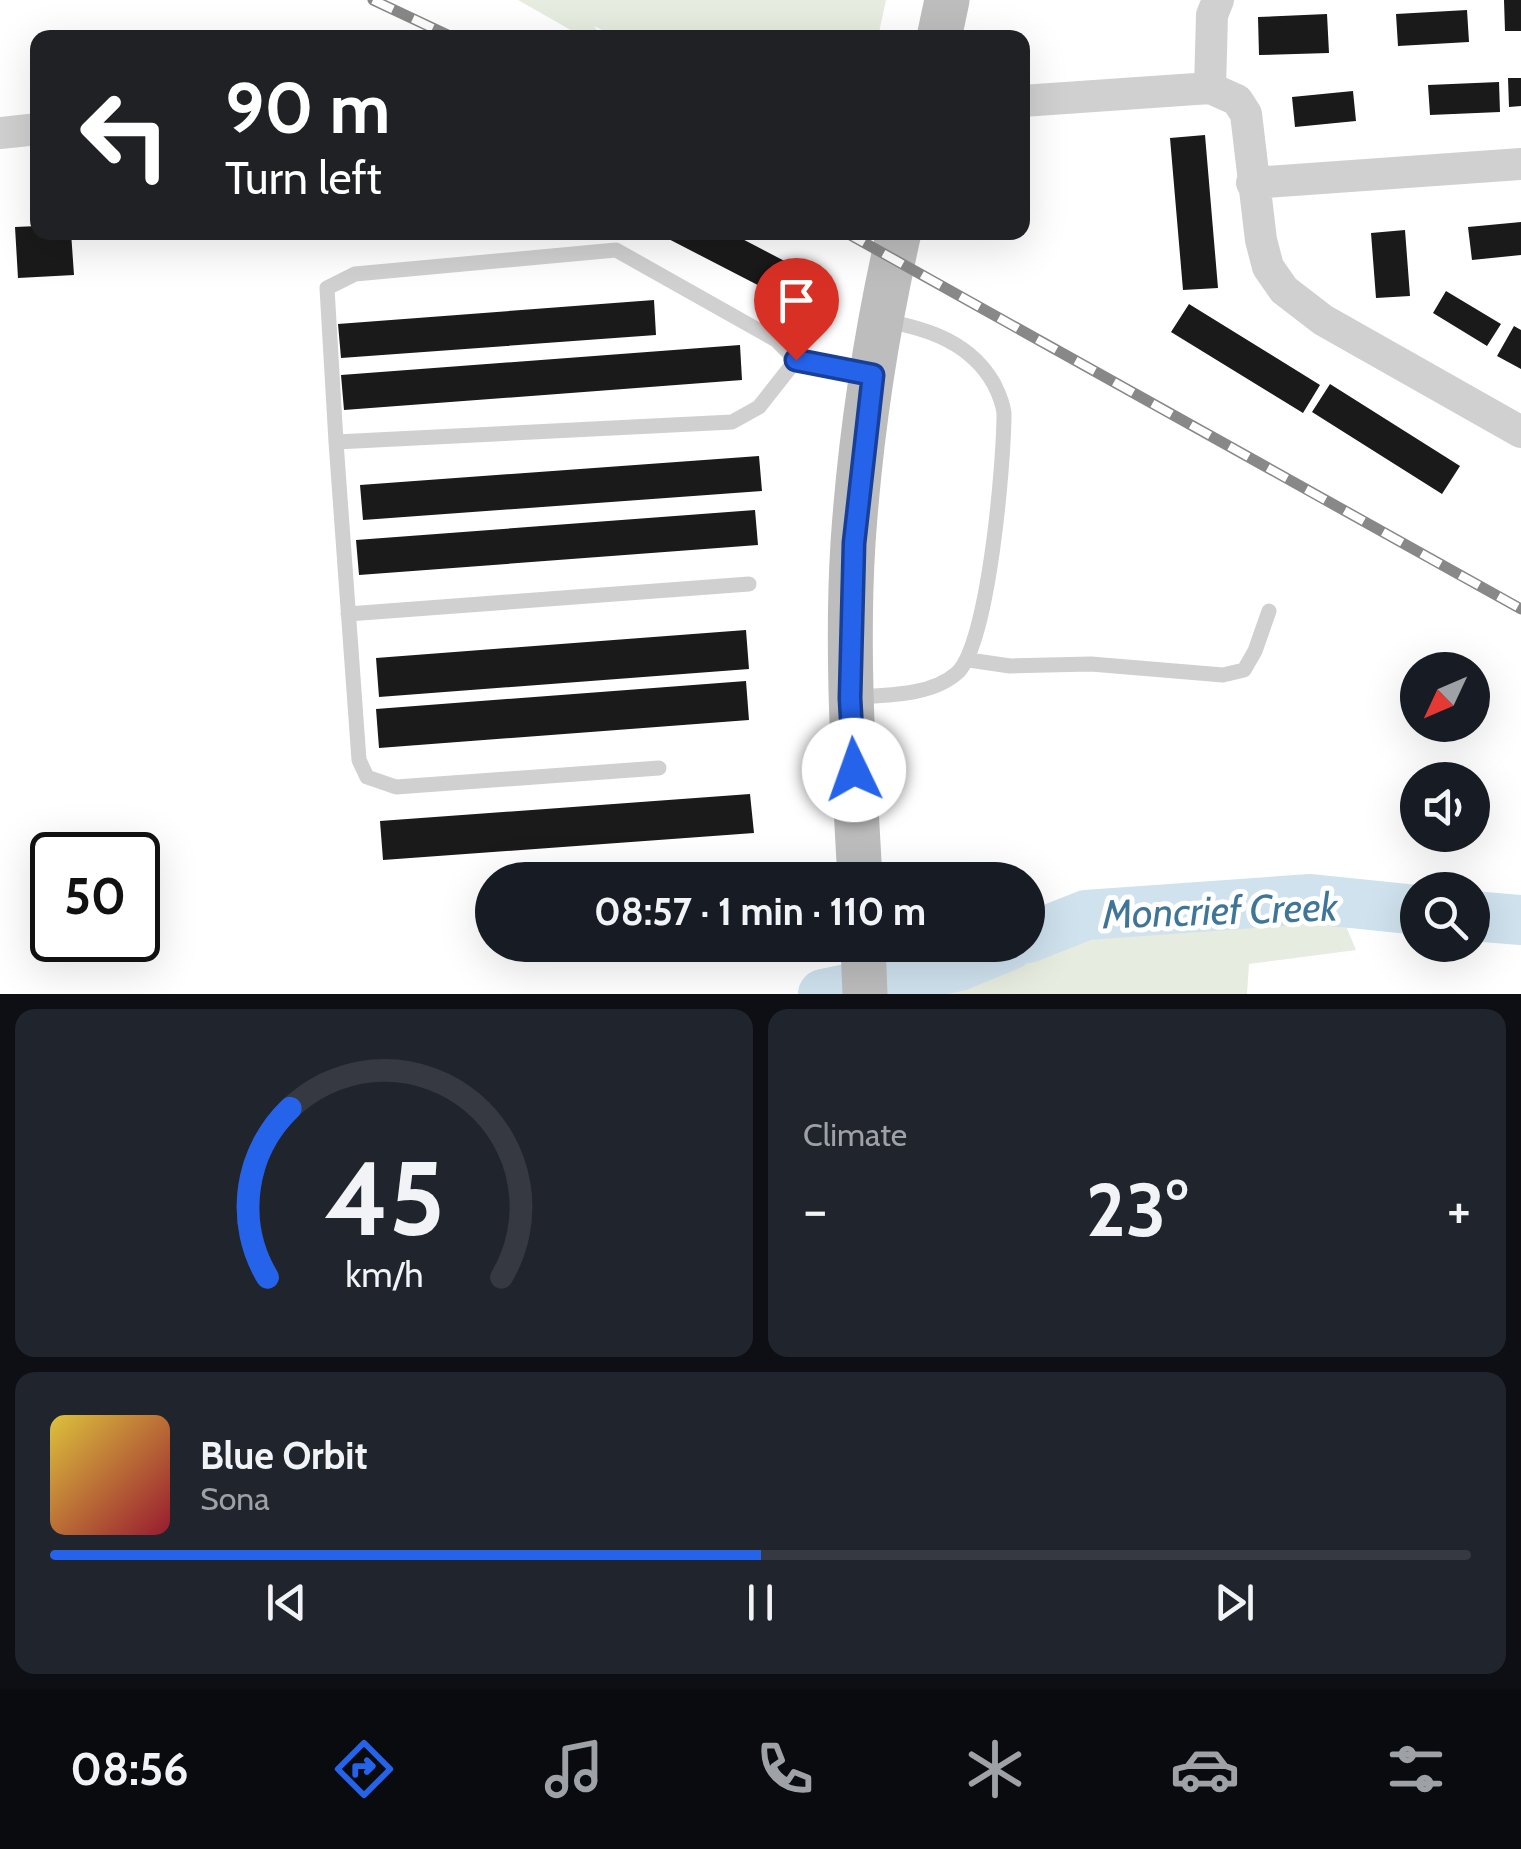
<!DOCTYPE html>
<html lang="en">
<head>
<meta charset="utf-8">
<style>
	:root { --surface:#171b24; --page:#20242c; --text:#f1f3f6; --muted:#9ea1a6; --line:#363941; --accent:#2563eb }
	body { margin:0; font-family:Cabin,sans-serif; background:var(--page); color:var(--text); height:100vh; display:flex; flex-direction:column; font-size:38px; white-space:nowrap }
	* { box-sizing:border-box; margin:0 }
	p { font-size:32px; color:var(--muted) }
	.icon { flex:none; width:55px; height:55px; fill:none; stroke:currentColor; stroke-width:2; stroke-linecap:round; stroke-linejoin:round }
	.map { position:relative; height:994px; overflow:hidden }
	.details { display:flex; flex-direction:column; gap:15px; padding:15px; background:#0d0f14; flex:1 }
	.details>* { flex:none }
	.banner { position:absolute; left:30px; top:30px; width:1000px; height:210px; border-radius:20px; box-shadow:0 10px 40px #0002; background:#202124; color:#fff; overflow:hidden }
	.needle { width:65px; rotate:226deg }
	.controls { position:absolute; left:1400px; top:652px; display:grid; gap:20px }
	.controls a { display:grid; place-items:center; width:90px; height:90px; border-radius:50%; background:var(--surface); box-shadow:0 10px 40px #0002; font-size:50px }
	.speed { position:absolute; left:30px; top:832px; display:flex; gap:20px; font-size:50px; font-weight:700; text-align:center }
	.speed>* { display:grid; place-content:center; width:130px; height:130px; border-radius:50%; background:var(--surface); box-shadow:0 10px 40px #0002; line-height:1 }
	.speed .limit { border:5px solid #111; border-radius:15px; background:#fff; color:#111 }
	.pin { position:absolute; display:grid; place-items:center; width:85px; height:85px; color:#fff; margin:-102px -42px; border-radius:50% 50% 50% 0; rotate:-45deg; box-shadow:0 0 10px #0007 }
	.pin .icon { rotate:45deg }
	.me { position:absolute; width:110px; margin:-55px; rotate:357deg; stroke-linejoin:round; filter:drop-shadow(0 0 8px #0008) }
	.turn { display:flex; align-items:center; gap:35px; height:210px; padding:0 30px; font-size:45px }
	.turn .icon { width:130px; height:130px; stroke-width:2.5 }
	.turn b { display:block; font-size:70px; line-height:85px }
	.big { font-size:75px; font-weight:700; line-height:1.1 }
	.details .widget { flex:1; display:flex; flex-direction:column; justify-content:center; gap:15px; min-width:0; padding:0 35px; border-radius:20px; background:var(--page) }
	.details .dial { align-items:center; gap:0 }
	.dial svg { height:260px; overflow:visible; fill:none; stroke:var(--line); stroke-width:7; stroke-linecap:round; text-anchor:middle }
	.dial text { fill:var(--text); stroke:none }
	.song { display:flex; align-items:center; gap:30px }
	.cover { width:120px; height:120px; border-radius:15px; background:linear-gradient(135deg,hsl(50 70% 55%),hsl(350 70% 35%)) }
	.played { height:10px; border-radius:5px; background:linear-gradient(90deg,var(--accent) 50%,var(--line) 50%) }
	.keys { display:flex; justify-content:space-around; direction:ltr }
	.heat { display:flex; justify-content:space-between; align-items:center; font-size:55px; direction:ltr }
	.details .tiles { flex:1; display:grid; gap:15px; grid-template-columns:1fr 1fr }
	.widget:last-child { grid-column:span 2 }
	.trip { position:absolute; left:475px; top:862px; width:570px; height:100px; border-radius:50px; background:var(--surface); box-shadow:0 10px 40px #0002; font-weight:700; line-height:100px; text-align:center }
	.tabs { display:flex; height:160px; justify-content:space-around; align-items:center; background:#090b0e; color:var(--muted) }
	.tabs .icon { width:70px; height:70px }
	.tabs .current { color:var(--accent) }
	.tabs b { font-size:45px; color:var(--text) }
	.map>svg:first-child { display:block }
	.green { fill:#e6ecdf }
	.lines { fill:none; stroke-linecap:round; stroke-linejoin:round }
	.river { stroke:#cfe2ee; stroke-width:50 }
	.building { fill:#1a1a1a }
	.service { stroke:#d0d0d0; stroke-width:15 }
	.minor { stroke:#d0d0d0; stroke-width:32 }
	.secondary { stroke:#bdbdbd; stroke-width:45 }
	.rail-casing { stroke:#888; stroke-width:11 }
	.rail { stroke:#fff; stroke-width:8; stroke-dasharray:22; stroke-linecap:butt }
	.route-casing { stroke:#184099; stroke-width:25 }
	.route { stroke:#2563eb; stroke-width:18 }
	.labels { text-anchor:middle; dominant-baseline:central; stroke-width:10; stroke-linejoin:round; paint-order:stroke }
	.water-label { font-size:40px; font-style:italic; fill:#3f7597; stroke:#fff }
</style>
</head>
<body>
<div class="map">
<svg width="1521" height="994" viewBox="0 0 1521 994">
	<rect width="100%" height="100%" fill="#fff"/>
	<path class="green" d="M518,0H886L878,37L618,38L594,26L602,37H583Z
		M1343,919L1356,950L1249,964L1247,994H920L1094,933Z"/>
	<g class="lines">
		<path class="river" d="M1472,916L1521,920
			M1028,938L1086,915L1311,899L1418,910
			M823,994L959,966L1010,945"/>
	</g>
	<path class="building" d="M1504,0H1521V31H1505Z
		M1467,10L1469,42L1398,46L1396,14Z
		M1327,14L1329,53L1259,55L1258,17Z
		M1508,78H1521V106L1509,107Z
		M1499,82L1500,112L1430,115L1428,85Z
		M1353,91L1356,121L1295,127L1292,97Z
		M1205,135L1218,288L1183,290L1170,138Z
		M1521,222V255L1472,260L1468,227Z
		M38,226V232H71L74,275L18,278L15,227Z
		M1405,230L1410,296L1376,298L1371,233Z
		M655,232H729L796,267L781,297Z
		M1446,291L1501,324L1487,346L1433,313Z
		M654,300L656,335L341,358L338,324Z
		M1189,304L1320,385L1303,413L1171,332Z
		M1514,326L1521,330V369L1497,356Z
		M740,345L742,380L344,410L341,375Z
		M1330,384L1460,466L1442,494L1312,412Z
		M759,456L762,491L363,520L360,485Z
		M755,510L758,545L359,575L356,540Z
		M746,630L749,669L379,697L376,658Z
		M746,681L749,720L379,748L376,709Z
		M750,794L754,833L383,860L380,821Z"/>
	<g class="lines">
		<path class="service" d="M336,442L327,288L355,274L616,250L776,340L796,360
			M348,614L749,584
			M969,660L1010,666L1091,664L1223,675L1244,670L1255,651L1269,611
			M854,697C887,695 931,696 957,673C989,644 1004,461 1004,413C1003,404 998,392 994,384C971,343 929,329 886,321
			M659,768L396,787L367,777L359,760L336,442L732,422L759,407L796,360L869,374"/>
		<path class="minor" d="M1210,88L1212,15L1218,0
			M1022,101L1210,88L1237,100L1246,114L1261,240L1268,267L1284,290L1323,320L1521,432
			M0,133L38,129
			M1252,183L1521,164"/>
		<path class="secondary" d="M939,38L947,0
			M860,880C854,768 846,655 853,543C860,440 876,333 899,232
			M863,945L865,994"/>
		<g class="rail-casing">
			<path id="rail" d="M373,0L454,38
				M845,232L1521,609"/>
		</g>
		<use href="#rail" class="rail"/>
	</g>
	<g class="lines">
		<g class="route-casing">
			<path id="route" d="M796,360L873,375L854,543L850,698L854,770"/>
		</g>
		<use href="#route" class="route"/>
	</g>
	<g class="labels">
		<g class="water-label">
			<text transform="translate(1220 910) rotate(-2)">Moncrief Creek</text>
		</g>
	</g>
</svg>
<div class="controls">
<a><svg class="needle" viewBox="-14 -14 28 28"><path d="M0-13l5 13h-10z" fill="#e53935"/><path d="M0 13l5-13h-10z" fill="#9ea1a6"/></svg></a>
<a><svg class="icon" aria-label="sound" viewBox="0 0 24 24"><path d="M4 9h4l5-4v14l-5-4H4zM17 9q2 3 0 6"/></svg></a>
<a><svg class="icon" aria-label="search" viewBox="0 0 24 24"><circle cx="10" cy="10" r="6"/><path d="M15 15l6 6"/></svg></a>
</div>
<div class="speed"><div class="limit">50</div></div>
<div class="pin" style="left:796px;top:360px;background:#d93025"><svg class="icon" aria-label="arrive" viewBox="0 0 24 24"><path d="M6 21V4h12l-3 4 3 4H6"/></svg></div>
<svg class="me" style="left:854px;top:770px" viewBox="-20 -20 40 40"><circle r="19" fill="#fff"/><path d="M0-13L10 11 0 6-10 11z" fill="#2563eb"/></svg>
<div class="trip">08:57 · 1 min · 110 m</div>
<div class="banner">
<div class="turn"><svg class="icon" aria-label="left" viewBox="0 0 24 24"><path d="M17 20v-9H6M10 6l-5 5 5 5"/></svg><div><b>90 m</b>Turn left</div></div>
</div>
</div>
<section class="details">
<div class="tiles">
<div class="widget dial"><svg viewBox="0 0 100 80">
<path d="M14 69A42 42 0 1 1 86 69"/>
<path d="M14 69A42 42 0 0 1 21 17" stroke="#2563eb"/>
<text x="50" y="56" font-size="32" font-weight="700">45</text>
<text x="50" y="72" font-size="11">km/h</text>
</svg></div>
<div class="widget"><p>Climate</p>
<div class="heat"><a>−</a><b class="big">23°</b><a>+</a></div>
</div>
<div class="widget">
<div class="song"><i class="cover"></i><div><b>Blue Orbit</b><p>Sona</p></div></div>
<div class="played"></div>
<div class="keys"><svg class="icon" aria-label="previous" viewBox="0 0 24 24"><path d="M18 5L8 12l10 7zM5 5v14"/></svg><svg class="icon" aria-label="pause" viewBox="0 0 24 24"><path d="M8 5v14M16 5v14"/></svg><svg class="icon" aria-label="next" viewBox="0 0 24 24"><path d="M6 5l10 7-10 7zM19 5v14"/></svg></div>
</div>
</div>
</section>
<nav class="tabs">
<b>08:56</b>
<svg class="icon current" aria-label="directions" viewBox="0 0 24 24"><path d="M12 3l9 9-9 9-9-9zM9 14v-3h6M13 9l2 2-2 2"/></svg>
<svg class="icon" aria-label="music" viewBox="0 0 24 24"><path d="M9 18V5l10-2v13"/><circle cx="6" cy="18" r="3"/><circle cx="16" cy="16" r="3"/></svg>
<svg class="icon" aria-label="phone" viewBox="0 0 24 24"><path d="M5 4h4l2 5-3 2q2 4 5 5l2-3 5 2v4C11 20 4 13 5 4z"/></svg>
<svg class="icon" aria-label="climate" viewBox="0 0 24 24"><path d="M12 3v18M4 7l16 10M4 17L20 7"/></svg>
<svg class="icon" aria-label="car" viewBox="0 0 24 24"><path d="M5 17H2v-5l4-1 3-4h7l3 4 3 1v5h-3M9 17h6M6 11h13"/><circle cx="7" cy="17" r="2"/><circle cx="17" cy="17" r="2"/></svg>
<svg class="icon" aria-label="filters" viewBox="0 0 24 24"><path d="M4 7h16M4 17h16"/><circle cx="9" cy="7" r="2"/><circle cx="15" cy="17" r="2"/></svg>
</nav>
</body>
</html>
